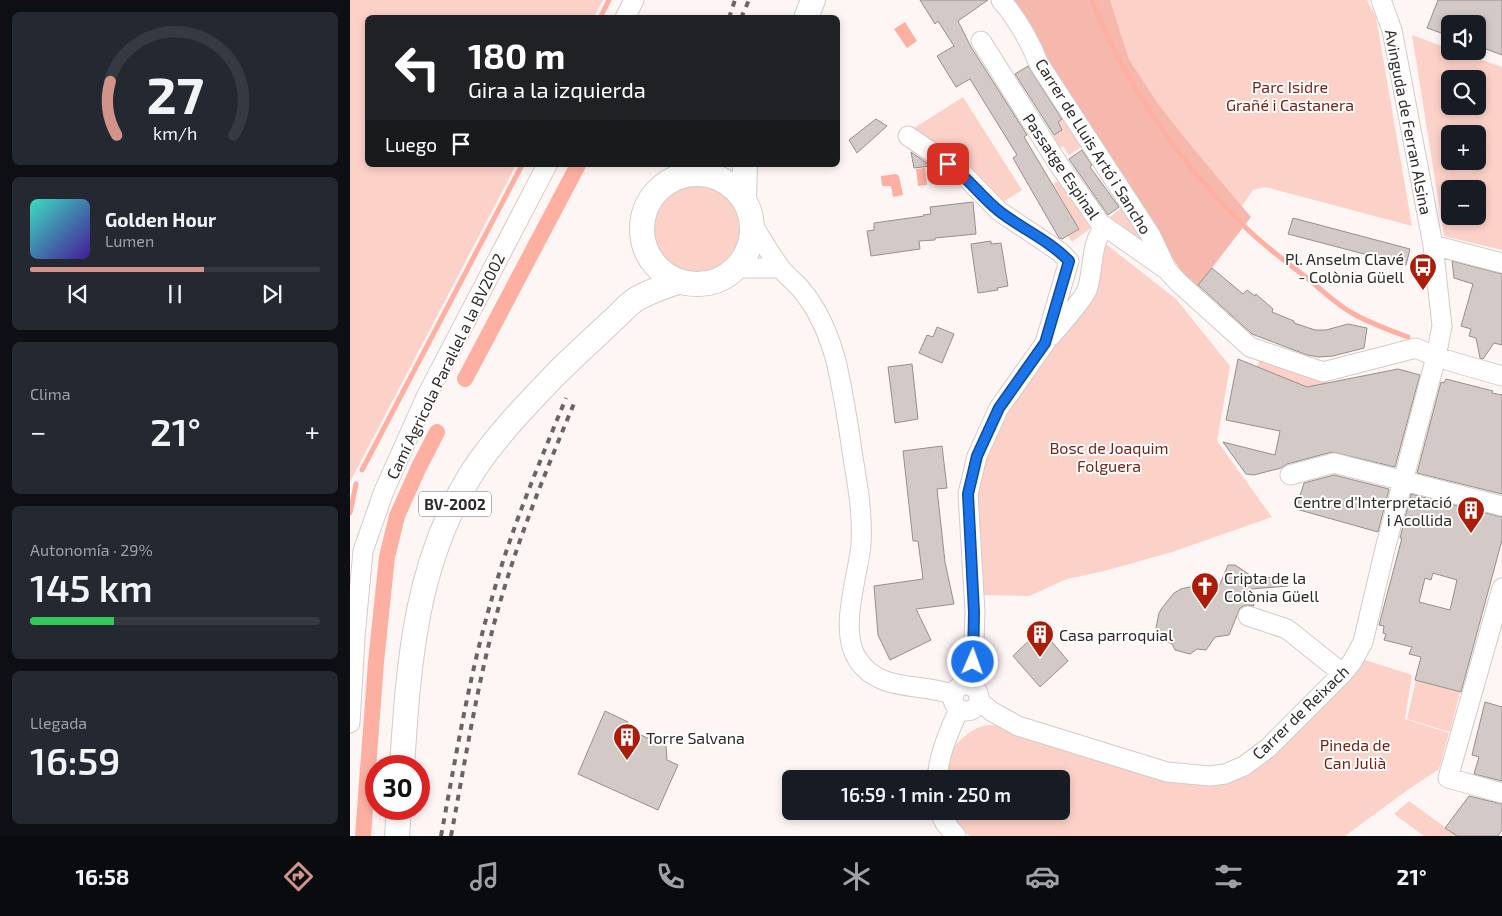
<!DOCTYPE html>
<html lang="es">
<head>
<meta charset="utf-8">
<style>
	:root { --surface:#171b24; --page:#242831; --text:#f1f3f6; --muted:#9ea1a6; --line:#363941; --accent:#d2938b }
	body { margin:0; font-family:"Exo 2",sans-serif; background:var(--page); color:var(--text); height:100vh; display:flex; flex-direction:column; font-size:19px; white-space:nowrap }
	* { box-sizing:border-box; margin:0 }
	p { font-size:16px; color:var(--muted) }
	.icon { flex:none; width:28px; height:28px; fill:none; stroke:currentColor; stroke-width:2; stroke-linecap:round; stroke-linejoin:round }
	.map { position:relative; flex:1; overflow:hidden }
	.side { display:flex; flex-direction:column; gap:12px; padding:12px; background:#0d0f14; width:350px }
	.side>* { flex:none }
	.hud { position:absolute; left:15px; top:15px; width:475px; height:152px; border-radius:8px; box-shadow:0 2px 8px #0003; background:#202124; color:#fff; overflow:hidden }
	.controls { position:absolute; left:1091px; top:15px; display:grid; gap:10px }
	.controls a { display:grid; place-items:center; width:45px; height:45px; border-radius:8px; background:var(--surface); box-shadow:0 2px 8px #0003; font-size:25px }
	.speed { position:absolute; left:15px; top:755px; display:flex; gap:10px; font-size:25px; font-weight:700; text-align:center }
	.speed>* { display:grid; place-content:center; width:65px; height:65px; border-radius:50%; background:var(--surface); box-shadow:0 2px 8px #0003; line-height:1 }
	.speed .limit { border:8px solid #d22; background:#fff; color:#111 }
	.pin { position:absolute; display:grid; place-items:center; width:42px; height:42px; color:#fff; margin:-21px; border-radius:10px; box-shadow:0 2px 8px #0006 }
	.me { position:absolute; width:55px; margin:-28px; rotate:2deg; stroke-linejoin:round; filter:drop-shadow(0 0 4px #0008) }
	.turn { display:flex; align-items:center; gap:18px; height:105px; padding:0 20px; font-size:22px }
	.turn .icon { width:65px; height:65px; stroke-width:2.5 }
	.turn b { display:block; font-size:35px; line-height:42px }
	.then { display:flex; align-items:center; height:48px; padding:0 20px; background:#0003; gap:10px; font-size:19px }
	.big { font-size:38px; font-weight:600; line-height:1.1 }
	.side .card { flex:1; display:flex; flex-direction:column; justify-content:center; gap:8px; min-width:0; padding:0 18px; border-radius:8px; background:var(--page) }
	.side .dial { align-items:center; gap:0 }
	.dial svg { height:130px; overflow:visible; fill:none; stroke:var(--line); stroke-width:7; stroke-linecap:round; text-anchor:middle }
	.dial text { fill:var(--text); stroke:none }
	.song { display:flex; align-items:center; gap:15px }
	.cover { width:60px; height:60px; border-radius:8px; background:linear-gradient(135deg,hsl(170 70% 55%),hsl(260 70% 35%)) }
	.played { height:5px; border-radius:2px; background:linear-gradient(90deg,var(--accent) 60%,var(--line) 60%) }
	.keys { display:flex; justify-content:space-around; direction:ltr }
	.heat { display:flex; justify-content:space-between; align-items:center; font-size:28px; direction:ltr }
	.charge { height:8px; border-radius:4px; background:linear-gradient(90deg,#34c759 29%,var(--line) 0) }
	.trip { position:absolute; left:432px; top:770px; width:288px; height:50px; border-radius:8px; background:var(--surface); box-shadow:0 2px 8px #0003; font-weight:600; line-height:50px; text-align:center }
	.menu { display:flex; height:80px; justify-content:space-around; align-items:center; background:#090b0e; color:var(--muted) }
	.menu .icon { width:35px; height:35px }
	.menu .current { color:var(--accent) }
	.menu b { font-size:22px; color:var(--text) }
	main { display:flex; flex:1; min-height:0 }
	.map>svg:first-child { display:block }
	.green { fill:#fcd1c8; fill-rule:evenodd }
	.forest { fill:#f6b8ac }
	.water { fill:#fdb0a2 }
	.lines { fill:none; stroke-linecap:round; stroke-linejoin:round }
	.stream { stroke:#fdb0a2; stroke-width:5 }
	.canal { stroke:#fdb0a2; stroke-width:16 }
	.building { fill:#d3c9c7; stroke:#988f8d; fill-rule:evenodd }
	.minor-casing { stroke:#d4cac9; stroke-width:21 }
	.major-casing { stroke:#d4cac9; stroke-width:26 }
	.minor { stroke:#fff; stroke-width:19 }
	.major { stroke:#fff; stroke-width:24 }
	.rail { stroke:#6a6564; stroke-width:4; stroke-dasharray:6 6; stroke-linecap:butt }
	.route-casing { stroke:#114b97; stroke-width:12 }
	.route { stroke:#1a73e8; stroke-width:9 }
	.labels { text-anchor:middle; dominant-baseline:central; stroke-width:4; stroke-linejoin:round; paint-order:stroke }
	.shield { fill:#fff; stroke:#6c6968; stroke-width:1 }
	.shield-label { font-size:15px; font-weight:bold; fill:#2d2928 }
	.park-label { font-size:16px; fill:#792216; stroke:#fff }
	.street-label { font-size:16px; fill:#2d2928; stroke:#fff }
	.poi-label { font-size:16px; fill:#2d2928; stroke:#fff; text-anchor:start }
</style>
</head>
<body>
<main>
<section class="side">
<div class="card dial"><svg viewBox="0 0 100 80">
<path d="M14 69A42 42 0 1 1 86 69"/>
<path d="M14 69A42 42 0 0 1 10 36" stroke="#d2938b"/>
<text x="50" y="56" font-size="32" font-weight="700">27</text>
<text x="50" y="72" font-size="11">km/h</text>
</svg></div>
<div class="card">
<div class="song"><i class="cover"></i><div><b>Golden Hour</b><p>Lumen</p></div></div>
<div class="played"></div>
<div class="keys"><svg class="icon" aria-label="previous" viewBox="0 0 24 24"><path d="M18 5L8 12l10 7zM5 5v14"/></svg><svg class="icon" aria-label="pause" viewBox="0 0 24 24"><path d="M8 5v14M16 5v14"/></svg><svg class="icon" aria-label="next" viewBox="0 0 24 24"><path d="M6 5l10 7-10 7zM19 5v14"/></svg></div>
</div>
<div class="card"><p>Clima</p>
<div class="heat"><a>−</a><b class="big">21°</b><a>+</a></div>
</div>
<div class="card"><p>Autonomía · 29%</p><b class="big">145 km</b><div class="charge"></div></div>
<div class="card"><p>Llegada</p><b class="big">16:59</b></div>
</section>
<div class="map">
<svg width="1152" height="836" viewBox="0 0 1152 836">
	<rect width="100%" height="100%" fill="#fef6f5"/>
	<path class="green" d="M0,0H253L244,17L18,18V165H166L0,482Z
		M760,0H1017L1026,17L1062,226L915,187L903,190L892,206L844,149L809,105L779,59Z
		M1062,35L1100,49V51H1107L1152,67V250L1094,236ZM1100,79H1128V106H1100ZM1100,134H1128V161H1100ZM1100,189H1128V216H1100Z
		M613,97L672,190L648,205L558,132Z
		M714,117L733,146L719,155L713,146L708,149L700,138L712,130L708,122Z
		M710,180L746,224L722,242L718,236L729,229L703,184Z
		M301 229a45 45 0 1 1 90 0a45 45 0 1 1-90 0Z
		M776,204L791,240L754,222Z
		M752,241L826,299L880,366L867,441L922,517L822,552L754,571L717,579L679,596L632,595L625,510L637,446L646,429L743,292Z
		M910,357L960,377L979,382L958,388L907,367Z
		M1009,658L1062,675L1055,719L1099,733L1089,769L1056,791L995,836H620L608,827L599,811H711V779H596C597,772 596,765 598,759C603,743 624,725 640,725C644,725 649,726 652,726L862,784Z
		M1066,680L1110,692L1100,732L1057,719Z
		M1059,801L1107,836H1074L1044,814Z"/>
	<path class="forest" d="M661,0H760L779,59L809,105L844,149L901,217L845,290L833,274L683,39Z"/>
	<path class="water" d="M555,22L567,41L557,48L544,29Z
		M575,168L577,185L568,186L566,169Z
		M546,174L549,176L553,195L543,197L541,186H532L531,176Z"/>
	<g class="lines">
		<path class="stream" d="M742,0C773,82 831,164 893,225C913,245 935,261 957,278C972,290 986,304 1002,313C1019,323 1039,330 1058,337
			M250,18L259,0
			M12,470L172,165
			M0,513L6,484"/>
		<path class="canal" d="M115,379L228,165
			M13,836L26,662L37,557L47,516L68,469L87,432"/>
	</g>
	<path class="building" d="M570,0H638L608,21L621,47L677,135L674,137L729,229L712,239L709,238L663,158L667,155L620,79L606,87L587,56L604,46L588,21L585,24Z
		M1088,0H1152V55L1128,46V24H1100V36L1077,28Z
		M678,66L712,119L708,122L712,130L704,135L665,74Z
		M526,119L537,126L507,153L499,140Z
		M732,150L742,165L740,167L769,207L758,215L719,159Z
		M561,152L581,166L564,168Z
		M623,202L626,234L585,238V240L569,241L570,249L521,256L517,231L524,230V223L574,216L573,215L581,214L580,207Z
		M943,218L1060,249L1056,265L938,234Z
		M641,241V244L651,243L658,286L647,288L648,290L628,293L621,244Z
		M1102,261L1152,274V345L1144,343L1133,359L1130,358L1126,338L1119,336L1121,329L1111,326L1123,284L1104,278Z
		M862,268L893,294L897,290L905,296L906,294L923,309L922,312L944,321V323L965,330H976L998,324L1017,328L1014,348L983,356L969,357L957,355L902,334L848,285Z
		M587,327L604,334L592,363L569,353L577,335L583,337Z
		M888,359L957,387L1048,369L1070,375L1045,467L982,452L937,464L931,468L904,475L896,474L873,442L925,455L930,431L876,420Z
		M562,364L568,419L545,423L538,367Z
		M1096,379L1143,391L1142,393L1152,395V494L1067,473L1091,382L1094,383Z
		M592,446L597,488L587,489L595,562L604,604L566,609L581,640L540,660L528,635L524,586L573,579L568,541H563L553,451Z
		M984,475L1039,489L1028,532L946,509L954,483Z
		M1061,494L1152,517V540L1111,692L1065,680L1071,657L1059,654L1062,647L1034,640L1036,634L1033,633L1034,626L1029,625L1052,538H1050ZM1083,573L1107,580L1100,610L1069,602L1075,578L1081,580Z
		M878,565H885L903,577L938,578V586L901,589L904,606L896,605L890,608L879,635L865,637L856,650L847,649L840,654L825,650L822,644L812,639L805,633L809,613L812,608L824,593L831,589L848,585L853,580L868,589Z
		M691,629L718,661L690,687L663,656Z
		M1135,702L1152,707V781L1124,774L1129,757L1122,755Z
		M255,711L278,722L275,728L302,740L310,739L316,746L317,760L328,765L308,810L228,774Z
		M1119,796L1152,804V830L1148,836H1107L1095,828Z"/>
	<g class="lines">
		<g class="minor-casing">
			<path id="minor" d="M651,0C668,20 679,39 689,64L801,236L816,268
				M275,18L284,0
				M631,41L709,165L750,223L817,270L829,283L900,347L973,372L1066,348L1086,357L1152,376
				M558,136L612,173L649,211L710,252L719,261L695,343L649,408L627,456L618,494L625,612L623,667L619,685
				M402,224C411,238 419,252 429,266C434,274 443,280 450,288C469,310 480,337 487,365C493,393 498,422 502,451C507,482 513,513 511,545C508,577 488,631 508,660C530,693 571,682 604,695
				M1083,245L1152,263
				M386,268H430
				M701,336C709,326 733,300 737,290C744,269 740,245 754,227
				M940,475L984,463L1152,506
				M1152,588L1098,778L1152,793
				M898,616L937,629L987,669
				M603 698a13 13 0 1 1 26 0a13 13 0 1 1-26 0Z
				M629,701L641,711L668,726L817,772L860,776L875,774L894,766L918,748L993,673L1002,662L1013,642L1035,549L1086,357L1092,326L1083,245L1042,30L1031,0
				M0,723L5,637L13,551L34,491L77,395L197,165
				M587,779C589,753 599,732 609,709
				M589,811L595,823L606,836"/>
		</g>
		<g class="major-casing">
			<path id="major" d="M456,18L463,0
				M292 229a55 55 0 1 1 110 0a55 55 0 1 1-110 0Z
				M394,200L395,165
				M52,766C59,661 65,563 123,471C147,435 177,404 207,373C225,355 244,338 262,321C269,315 275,308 281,303C291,294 317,286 330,281
				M47,836L49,809"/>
		</g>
		<use href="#minor" class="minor"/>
		<use href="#major" class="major"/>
		<path class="rail" d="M379,18L385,0
			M391,18L399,0
			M91,836C106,756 119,676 142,598C161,529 189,464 216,398
			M101,836C116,757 128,677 151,599C171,531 198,466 225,401"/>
	</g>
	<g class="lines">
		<g class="route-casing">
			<path id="route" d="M598,164C618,177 631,197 649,211C672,229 699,240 719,261L695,343L649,408L627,456L618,494L624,612L623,662"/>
		</g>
		<use href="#route" class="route"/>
	</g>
	<defs>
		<g id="bus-pin" transform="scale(1.4375)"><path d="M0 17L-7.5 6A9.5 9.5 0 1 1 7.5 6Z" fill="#ac1d09" stroke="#fff"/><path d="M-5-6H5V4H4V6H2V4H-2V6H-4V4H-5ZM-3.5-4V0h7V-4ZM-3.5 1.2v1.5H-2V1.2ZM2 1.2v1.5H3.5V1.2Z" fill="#fff"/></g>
		<g id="building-pin" transform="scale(1.4375)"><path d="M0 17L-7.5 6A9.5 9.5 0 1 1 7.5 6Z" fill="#ac1d09" stroke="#fff"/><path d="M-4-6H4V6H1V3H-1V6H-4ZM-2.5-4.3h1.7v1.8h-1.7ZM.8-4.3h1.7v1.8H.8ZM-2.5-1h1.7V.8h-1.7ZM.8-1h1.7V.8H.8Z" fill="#fff"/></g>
		<g id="church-pin" transform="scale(1.4375)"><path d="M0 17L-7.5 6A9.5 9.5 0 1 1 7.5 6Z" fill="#ac1d09" stroke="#fff"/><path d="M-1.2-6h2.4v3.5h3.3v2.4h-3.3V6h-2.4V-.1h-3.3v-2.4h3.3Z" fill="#fff"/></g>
	</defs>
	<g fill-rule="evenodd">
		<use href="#bus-pin" x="1073" y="267"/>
		<use href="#building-pin" x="1121" y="510"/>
		<use href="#church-pin" x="855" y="586"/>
		<use href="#building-pin" x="690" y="634"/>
		<use href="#building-pin" x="277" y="737"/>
	</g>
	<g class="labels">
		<rect class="shield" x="69" y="491.5" width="72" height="25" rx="4"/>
		<g class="shield-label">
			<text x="105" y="504">BV-2002</text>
		</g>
		<g class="park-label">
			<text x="940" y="86">Parc Isidre<tspan x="940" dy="18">Grañé i Castanera</tspan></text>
			<text x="759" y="447">Bosc de Joaquim<tspan x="759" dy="18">Folguera</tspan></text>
			<text x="1005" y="744">Pineda de<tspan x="1005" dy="18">Can Julià</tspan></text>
		</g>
		<g class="street-label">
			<text transform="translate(1059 122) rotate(79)">Avinguda de Ferran Alsina</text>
			<text transform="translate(744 146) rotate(58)">Carrer de Lluis Artó i Sancho</text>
			<text transform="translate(712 166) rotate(56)">Passatge Espinal</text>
			<text transform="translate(95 366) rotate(-64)">Camí Agricola Paral·lel a la BV2002</text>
			<text transform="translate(950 712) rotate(-44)">Carrer de Reixach</text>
		</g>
		<g class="poi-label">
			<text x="1054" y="258" text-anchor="end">Pl. Anselm Clavé<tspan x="1054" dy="18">- Colònia Güell</tspan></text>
			<text x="1102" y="501" text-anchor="end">Centre d'Interpretació<tspan x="1102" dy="18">i Acollida</tspan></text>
			<text x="874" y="577">Cripta de la<tspan x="874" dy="18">Colònia Güell</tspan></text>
			<text x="709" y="634">Casa parroquial</text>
			<text x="296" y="737">Torre Salvana</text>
		</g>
	</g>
</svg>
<div class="controls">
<a><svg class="icon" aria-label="sound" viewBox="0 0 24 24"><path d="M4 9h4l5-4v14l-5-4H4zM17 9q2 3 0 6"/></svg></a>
<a><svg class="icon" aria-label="search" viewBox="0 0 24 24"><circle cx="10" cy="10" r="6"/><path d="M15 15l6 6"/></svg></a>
<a>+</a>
<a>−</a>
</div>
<div class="speed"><div class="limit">30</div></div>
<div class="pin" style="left:598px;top:164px;background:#d93025"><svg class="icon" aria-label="arrive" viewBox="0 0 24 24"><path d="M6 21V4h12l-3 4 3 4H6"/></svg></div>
<svg class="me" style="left:623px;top:662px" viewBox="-20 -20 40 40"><circle r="17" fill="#1a73e8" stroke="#fff" stroke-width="3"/><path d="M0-11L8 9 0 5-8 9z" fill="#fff"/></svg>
<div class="trip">16:59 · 1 min · 250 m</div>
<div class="hud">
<div class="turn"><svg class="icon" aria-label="left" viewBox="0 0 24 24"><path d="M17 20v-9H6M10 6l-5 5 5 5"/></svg><div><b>180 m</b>Gira a la izquierda</div></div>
<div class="then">Luego<svg class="icon" aria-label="arrive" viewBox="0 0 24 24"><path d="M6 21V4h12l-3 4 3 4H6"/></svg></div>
</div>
</div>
</main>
<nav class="menu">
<b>16:58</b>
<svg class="icon current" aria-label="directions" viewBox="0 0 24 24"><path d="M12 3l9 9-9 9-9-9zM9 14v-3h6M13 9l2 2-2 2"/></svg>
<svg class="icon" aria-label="music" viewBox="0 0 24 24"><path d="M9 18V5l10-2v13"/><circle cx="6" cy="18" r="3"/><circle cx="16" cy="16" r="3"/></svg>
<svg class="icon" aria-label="phone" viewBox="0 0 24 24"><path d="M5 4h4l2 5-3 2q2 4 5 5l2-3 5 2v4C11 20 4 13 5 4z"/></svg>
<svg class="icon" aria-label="climate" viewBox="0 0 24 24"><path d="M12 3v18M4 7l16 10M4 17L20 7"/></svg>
<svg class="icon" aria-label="car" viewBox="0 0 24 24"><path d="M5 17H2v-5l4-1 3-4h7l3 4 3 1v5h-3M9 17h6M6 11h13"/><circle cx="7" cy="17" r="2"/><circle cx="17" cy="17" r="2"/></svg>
<svg class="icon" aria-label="filters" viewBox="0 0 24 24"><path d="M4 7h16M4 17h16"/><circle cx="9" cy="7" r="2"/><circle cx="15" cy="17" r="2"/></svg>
<b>21°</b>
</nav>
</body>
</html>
